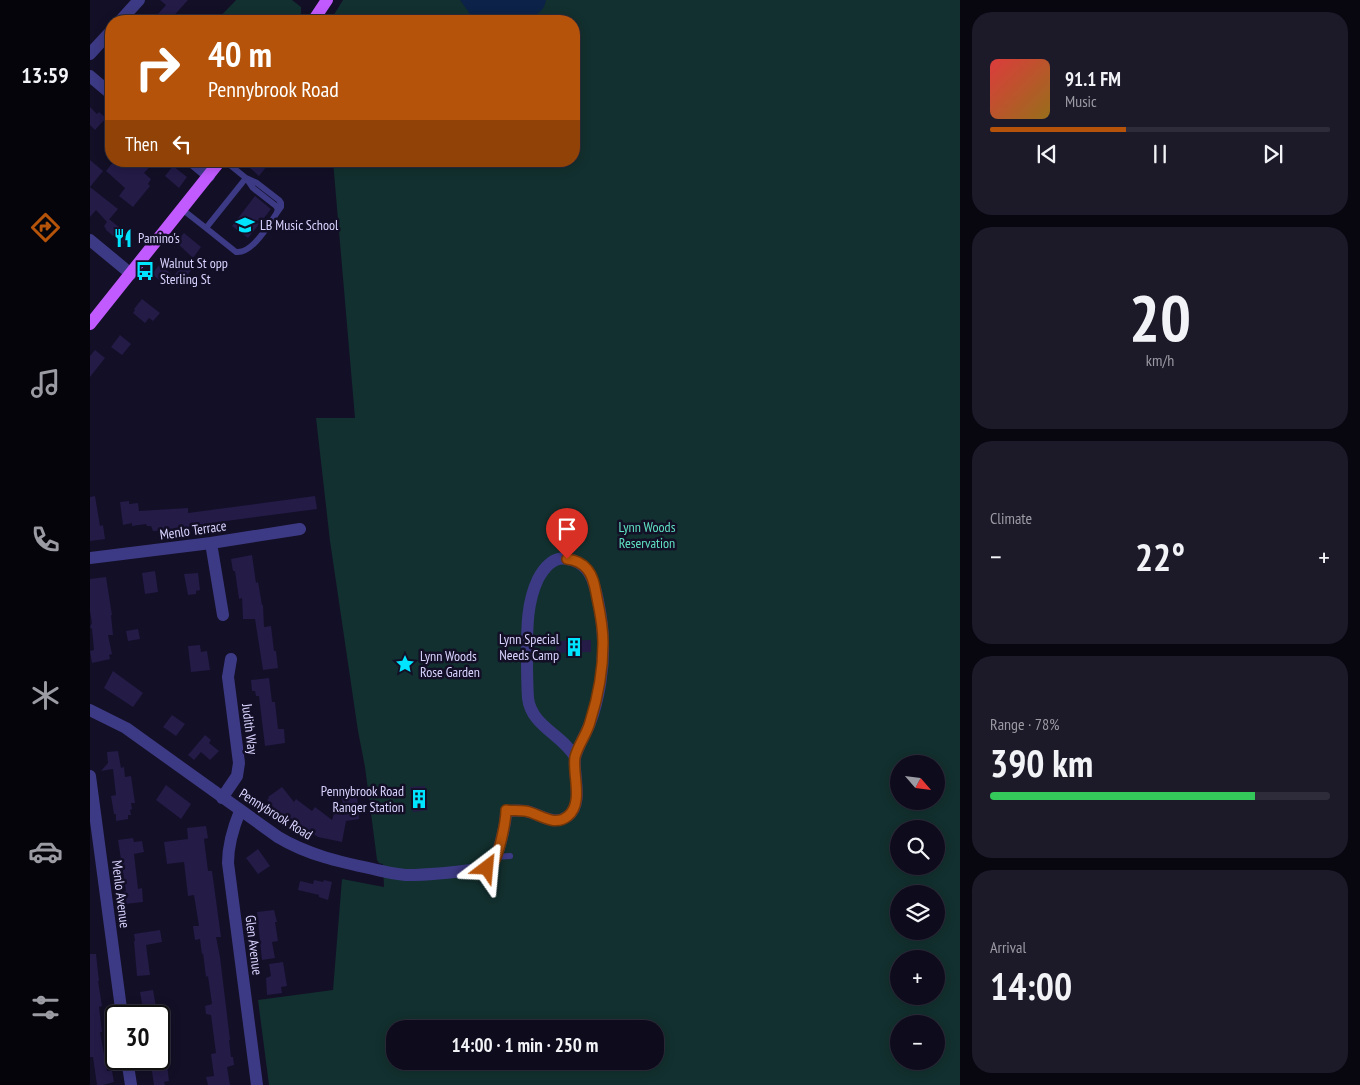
<!DOCTYPE html>
<html lang="en">
<head>
<meta charset="utf-8">
<style>
	:root { --surface:#0e0b1c; --page:#1c1929; --text:#f1f3f6; --muted:#9b9ba3; --line:#2e2b3b; --accent:#b45309 }
	body { margin:0; font-family:"PT Sans Narrow",sans-serif; background:var(--page); color:var(--text); height:100vh; display:flex; flex-direction:column; font-size:19px; white-space:nowrap }
	* { box-sizing:border-box; margin:0 }
	p { font-size:16px; color:var(--muted) }
	.icon { flex:none; width:28px; height:28px; fill:none; stroke:currentColor; stroke-width:2; stroke-linecap:round; stroke-linejoin:round }
	.map { position:relative; flex:1; overflow:hidden }
	.drawer { display:flex; flex-direction:column; gap:12px; padding:12px; background:#08060f; width:400px }
	.drawer>* { flex:none }
	.banner { position:absolute; left:15px; top:15px; width:475px; height:152px; border-radius:20px; box-shadow:0 2px 12px #0003,0 0 0 1px var(--line); background:#b45309; color:#fff; overflow:hidden }
	.needle { width:32px; rotate:118deg }
	.tools { position:absolute; left:800px; top:755px; display:grid; gap:10px }
	.tools a { display:grid; place-items:center; width:55px; height:55px; border-radius:50%; background:var(--surface); box-shadow:0 2px 12px #0003,0 0 0 1px var(--line); font-size:25px }
	.speed { position:absolute; left:15px; top:1005px; display:flex; gap:10px; font-size:25px; font-weight:700; text-align:center }
	.speed>* { display:grid; place-content:center; width:65px; height:65px; border-radius:50%; background:var(--surface); box-shadow:0 2px 12px #0003,0 0 0 1px var(--line); line-height:1 }
	.speed .limit { border:2px solid #111; border-radius:8px; background:#fff; color:#111 }
	.pin { position:absolute; display:grid; place-items:center; width:42px; height:42px; color:#fff; margin:-51px -21px; border-radius:50% 50% 50% 0; rotate:-45deg; box-shadow:0 0 5px #0007 }
	.pin .icon { rotate:45deg }
	.me { position:absolute; width:55px; margin:-28px; rotate:29deg; stroke-linejoin:round; filter:drop-shadow(0 0 4px #0008) }
	.turn { display:flex; align-items:center; gap:18px; height:105px; padding:0 20px; font-size:22px }
	.turn .icon { width:65px; height:65px; stroke-width:2.5 }
	.turn b { display:block; font-size:35px; line-height:42px }
	.then { display:flex; align-items:center; height:48px; padding:0 20px; background:#0003; gap:10px; font-size:19px }
	.big { font-size:38px; font-weight:800; line-height:1.1 }
	.drawer .widget { flex:1; display:flex; flex-direction:column; justify-content:center; gap:8px; min-width:0; padding:0 18px; border-radius:20px; background:var(--page) }
	.drawer .dial { align-items:center; gap:0 }
	.dial b { font-size:65px; line-height:1 }
	.song { display:flex; align-items:center; gap:15px }
	.cover { width:60px; height:60px; border-radius:8px; background:linear-gradient(135deg,hsl(0 70% 55%),hsl(40 70% 35%)) }
	.played { height:5px; border-radius:2px; background:linear-gradient(90deg,var(--accent) 40%,var(--line) 40%) }
	.keys { display:flex; justify-content:space-around; direction:ltr }
	.heat { display:flex; justify-content:space-between; align-items:center; font-size:28px; direction:ltr }
	.charge { height:8px; border-radius:4px; background:linear-gradient(90deg,#34c759 78%,var(--line) 0) }
	.trip { position:absolute; left:296px; top:1020px; width:278px; height:50px; border-radius:20px; background:var(--surface); box-shadow:0 2px 12px #0003,0 0 0 1px var(--line); font-weight:800; line-height:50px; text-align:center }
	main { display:flex; flex:1; min-height:0 }
	.tab-bar { display:flex; flex-direction:column; width:90px; justify-content:space-around; align-items:center; background:#06040b; color:var(--muted) }
	.tab-bar .icon { width:35px; height:35px }
	.tab-bar .active { color:var(--accent) }
	.tab-bar b { font-size:22px; color:var(--text) }
	.map>svg:first-child { display:block }
	.green { fill:#12302f; fill-rule:evenodd }
	.water { fill:#0c2248 }
	.building { fill:#241b47 }
	.lines { fill:none; stroke-linecap:round; stroke-linejoin:round }
	.lane { stroke:#3d3a85; stroke-width:6 }
	.street { stroke:#3d3a85; stroke-width:12 }
	.primary { stroke:#c25bff; stroke-width:12 }
	.route-casing { stroke:#753606; stroke-width:12 }
	.route { stroke:#b45309; stroke-width:9 }
	.labels { text-anchor:middle; dominant-baseline:central; stroke-width:5; stroke-linejoin:round; paint-order:stroke }
	.poi-label { font-size:14px; fill:#d9d4ff; stroke:#130f26; text-anchor:start }
	.park-label { font-size:14px; fill:#5fe0c0; stroke:#130f26 }
	.street-label { font-size:14px; fill:#d9d4ff; stroke:#130f26 }
</style>
</head>
<body>
<main>
<nav class="tab-bar">
<b>13:59</b>
<svg class="icon active" aria-label="directions" viewBox="0 0 24 24"><path d="M12 3l9 9-9 9-9-9zM9 14v-3h6M13 9l2 2-2 2"/></svg>
<svg class="icon" aria-label="music" viewBox="0 0 24 24"><path d="M9 18V5l10-2v13"/><circle cx="6" cy="18" r="3"/><circle cx="16" cy="16" r="3"/></svg>
<svg class="icon" aria-label="phone" viewBox="0 0 24 24"><path d="M5 4h4l2 5-3 2q2 4 5 5l2-3 5 2v4C11 20 4 13 5 4z"/></svg>
<svg class="icon" aria-label="climate" viewBox="0 0 24 24"><path d="M12 3v18M4 7l16 10M4 17L20 7"/></svg>
<svg class="icon" aria-label="car" viewBox="0 0 24 24"><path d="M5 17H2v-5l4-1 3-4h7l3 4 3 1v5h-3M9 17h6M6 11h13"/><circle cx="7" cy="17" r="2"/><circle cx="17" cy="17" r="2"/></svg>
<svg class="icon" aria-label="filters" viewBox="0 0 24 24"><path d="M4 7h16M4 17h16"/><circle cx="9" cy="7" r="2"/><circle cx="15" cy="17" r="2"/></svg>
</nav>
<div class="map">
<svg width="870" height="1085" viewBox="0 0 870 1085">
	<rect width="100%" height="100%" fill="#130f26"/>
	<path class="green" d="M146,0H202L211,7V13L207,21H126Z
		M253,0H870V1085H179L168,1000L243,990L252,879L294,887L293,864L289,863L287,860L275,767L268,731L240,541L226,418H265L243,161H484V21H240ZM809,764H846V801H809ZM809,829H846V866H809ZM809,894H846V931H809ZM809,959H846V996H809ZM809,1024H846V1061H809ZM305,1029H565V1061H305Z"/>
	<path class="water" d="M370,0H456C455,4 454,8 451,11C437,23 403,21 385,21Z"/>
	<path class="building" d="M70,0H98L79,21H62L76,5Z
		M0,107L7,114L9,112L16,118L5,130L0,125Z
		M0,160L13,171L0,187Z
		M24,161H65L54,173L61,179L58,184L60,186L43,207L29,196L35,188L16,171Z
		M152,161H171L177,166L169,176Z
		M83,166L97,177L89,188L75,176Z
		M0,187L28,209L17,222L6,210L0,217Z
		M165,196L181,209L158,238L142,226Z
		M19,219L40,236L33,244L16,230V229L14,226Z
		M94,233L111,247L103,258L86,242Z
		M94,263L102,269L88,287L80,281Z
		M70,264L81,274L73,283L62,274Z
		M52,299L70,313L63,321L59,318L55,323L43,313L45,310L44,309Z
		M30,335L41,344L32,355L21,347Z
		M5,350L15,358L0,377V356Z
		M5,496L10,526L13,525L15,539L0,541V497Z
		M225,496L227,509L99,526V529L63,531L61,526H57L56,524L42,526V523L33,525L30,502L39,501V504L48,503L49,511L98,508V513Z
		M162,555L166,583L168,582L172,605H173L174,627L181,626L184,651H186L188,668L173,670L165,619H153L152,598L149,599L145,571H143L141,559Z
		M65,571L68,592L55,594L52,573Z
		M108,573L110,590L106,591V594L98,595L94,574Z
		M16,577L22,615H21L23,635H18L22,654L19,655L20,659L2,663L0,651L4,650L2,629L0,627L2,623L0,611V579Z
		M48,629L50,639L38,641L36,631Z
		M501,640V652L466,653V641Z
		M110,645L111,652L117,651L120,670L101,672L98,646Z
		M23,671L53,693L43,707L14,688Z
		M179,678L182,702H185L188,729H194L195,743L175,746L169,696H166L165,691H162L161,680Z
		M82,715L95,724L86,736L73,727Z
		M115,735L121,740L119,743L129,751L120,760L111,752L104,760L98,755Z
		M28,751L31,768L34,767L35,777L41,776L45,803H41L42,809L40,810L41,815H38V819L26,821V814H24L21,796L26,795L23,769L11,771L18,763L17,752Z
		M76,785L101,804L91,819L66,800Z
		M335,786L338,810L323,812L320,787Z
		M192,787L204,802L206,799L222,811L225,807L242,820L244,813L254,815L252,798L267,796L269,819L256,821L252,842L228,837L222,833L221,834L205,822L204,824L186,810L177,800L179,798L178,797Z
		M116,826L118,838L114,839L118,871H122L131,937H126L130,957L140,1040H139L141,1057H143L144,1065L137,1067L140,1085H118L116,1077L124,1076L121,1054L126,1053L121,1015L116,1014L115,1006L122,1004L118,976L116,977L113,953L112,955L110,939L105,940L103,926H109L104,895L98,896L94,862L77,864L74,842L98,839L97,828Z
		M43,838L44,842L52,841L54,852L44,854L48,889L52,888L53,902L35,904L33,892L36,891L28,840Z
		M168,849L180,866L168,874L156,858Z
		M224,880L233,882L234,880L242,882L238,900L229,897V895L208,890L210,881L223,884Z
		M184,910L187,922H185L188,941L182,942L185,958L172,960L167,912Z
		M70,930L72,942L56,945L60,975L47,976L44,941H45L44,934Z
		M0,954H6L9,981H8L12,1006L9,1007L12,1032H10L17,1071H22L24,1082L13,1085H7L3,1057H0Z
		M193,962L197,986L191,987L192,993L177,995L176,978L181,976L179,964Z
		M63,990L66,1007L53,1009L50,992Z
		M76,1057L79,1081L74,1082L75,1085H64L60,1059Z"/>
	<g class="lines">
		<path class="lane" d="M157,179L163,188L186,206L188,209L187,212
			M93,210L116,228L156,178L135,161
			M116,228L146,252C164,254 181,220 191,207V203L189,200L167,183L156,178
			M405,857L420,856"/>
		<path class="street" d="M30,21L49,0
			M0,54L21,31
			M0,76L21,94
			M101,161L119,176
			M0,240L41,274
			M121,543L133,615
			M0,558L121,543L210,529
			M0,710L36,728L188,837C218,855 250,862 283,869C297,872 311,876 325,875C349,874 375,871 398,868C408,862 416,823 416,811C422,811 428,810 435,811C449,813 463,827 478,816C494,804 483,775 485,758C487,748 496,734 500,723C509,699 514,668 513,642C513,626 507,580 496,569C491,563 484,560 477,559C463,556 454,568 448,579C437,602 437,627 437,653C437,668 437,683 438,698C441,726 473,735 485,757
			M0,776L32,1016
			M132,798L147,776L149,763L138,677L141,659
			M150,811C143,828 138,844 138,863L167,1085
			M37,1059L41,1085"/>
		<path class="primary" d="M223,21L237,0
			M0,324L130,161"/>
	</g>
	<g class="lines">
		<g class="route-casing">
			<path id="route" d="M397,868C400,867 401,867 403,864C409,854 416,822 416,810C422,811 429,810 435,811C449,813 464,828 478,816C494,803 482,773 485,757C488,745 497,734 500,722C508,697 513,669 513,643C513,628 510,612 507,598C505,588 504,577 497,569C492,563 485,560 477,559"/>
		</g>
		<use href="#route" class="route"/>
	</g>
	<defs>
		<g id="school-bare" transform="scale(1.5)"><path d="M0-5L7-2L0 1L-7-2ZM-4 1L0 2.5L4 1V4Q0 6-4 4Z" fill="#00e5ff" stroke="#130f26" stroke-width="2.5" paint-order="stroke"/></g>
		<g id="restaurant-bare" transform="scale(1.5)"><path d="M-5-6h1v4h1v-4h1v4h1v-4h1v5L-1.5 .5V6h-2V.5L-5-1ZM5-6V6H3V1.5H1.5Q1.5-4 5-6Z" fill="#00e5ff" stroke="#130f26" stroke-width="2.5" paint-order="stroke"/></g>
		<g id="bus-bare" transform="scale(1.5)"><path d="M-5-6H5V4H4V6H2V4H-2V6H-4V4H-5ZM-3.5-4V0h7V-4ZM-3.5 1.2v1.5H-2V1.2ZM2 1.2v1.5H3.5V1.2Z" fill="#00e5ff" stroke="#130f26" stroke-width="2.5" paint-order="stroke"/></g>
		<g id="building-bare" transform="scale(1.5)"><path d="M-4-6H4V6H1V3H-1V6H-4ZM-2.5-4.3h1.7v1.8h-1.7ZM.8-4.3h1.7v1.8H.8ZM-2.5-1h1.7V.8h-1.7ZM.8-1h1.7V.8H.8Z" fill="#00e5ff" stroke="#130f26" stroke-width="2.5" paint-order="stroke"/></g>
		<g id="sight-bare" transform="scale(1.5)"><path d="M0-6L1.8-2.2L6-1.7L2.9 1.2L3.7 5.4L0 3.3L-3.7 5.4L-2.9 1.2L-6-1.7L-1.8-2.2Z" fill="#00e5ff" stroke="#130f26" stroke-width="2.5" paint-order="stroke"/></g>
	</defs>
	<g fill-rule="evenodd">
		<use href="#school-bare" x="155" y="225"/>
		<use href="#restaurant-bare" x="33" y="238"/>
		<use href="#bus-bare" x="55" y="271"/>
		<use href="#building-bare" x="484" y="647"/>
		<use href="#sight-bare" x="315" y="664"/>
		<use href="#building-bare" x="329" y="799"/>
	</g>
	<g class="labels">
		<g class="poi-label">
			<text x="170" y="225">LB Music School</text>
			<text x="48" y="238">Pamino's</text>
			<text x="70" y="263">Walnut St opp<tspan x="70" dy="16">Sterling St</tspan></text>
			<text x="469" y="639" text-anchor="end">Lynn Special<tspan x="469" dy="16">Needs Camp</tspan></text>
			<text x="330" y="656">Lynn Woods<tspan x="330" dy="16">Rose Garden</tspan></text>
			<text x="314" y="791" text-anchor="end">Pennybrook Road<tspan x="314" dy="16">Ranger Station</tspan></text>
		</g>
		<g class="park-label">
			<text x="557" y="527">Lynn Woods<tspan x="557" dy="16">Reservation</tspan></text>
		</g>
		<g class="street-label">
			<text transform="translate(103 530) rotate(-8)">Menlo Terrace</text>
			<text transform="translate(160 729) rotate(83)">Judith Way</text>
			<text transform="translate(186 814) rotate(32)">Pennybrook Road</text>
			<text transform="translate(31 894) rotate(83)">Menlo Avenue</text>
			<text transform="translate(164 945) rotate(83)">Glen Avenue</text>
		</g>
	</g>
</svg>
<div class="tools">
<a><svg class="needle" viewBox="-14 -14 28 28"><path d="M0-13l5 13h-10z" fill="#e53935"/><path d="M0 13l5-13h-10z" fill="#9b9ba3"/></svg></a>
<a><svg class="icon" aria-label="search" viewBox="0 0 24 24"><circle cx="10" cy="10" r="6"/><path d="M15 15l6 6"/></svg></a>
<a><svg class="icon" aria-label="layers" viewBox="0 0 24 24"><path d="M12 4l9 5-9 5-9-5zM3 14l9 5 9-5"/></svg></a>
<a>+</a>
<a>−</a>
</div>
<div class="speed"><div class="limit">30</div></div>
<div class="pin" style="left:477px;top:559px;background:#d93025"><svg class="icon" aria-label="arrive" viewBox="0 0 24 24"><path d="M6 21V4h12l-3 4 3 4H6"/></svg></div>
<svg class="me" style="left:397px;top:868px" viewBox="-20 -20 40 40"><path d="M0-17L14 15 0 8-14 15z" fill="#b45309" stroke="#fff" stroke-width="4"/></svg>
<div class="trip">14:00 · 1 min · 250 m</div>
<div class="banner">
<div class="turn"><svg class="icon" aria-label="right" viewBox="0 0 24 24"><path d="M7 20v-9h11M14 6l5 5-5 5"/></svg><div><b>40 m</b>Pennybrook Road</div></div>
<div class="then">Then<svg class="icon" aria-label="left" viewBox="0 0 24 24"><path d="M17 20v-9H6M10 6l-5 5 5 5"/></svg></div>
</div>
</div>
<section class="drawer">
<div class="widget">
<div class="song"><i class="cover"></i><div><b>91.1 FM</b><p>Music</p></div></div>
<div class="played"></div>
<div class="keys"><svg class="icon" aria-label="previous" viewBox="0 0 24 24"><path d="M18 5L8 12l10 7zM5 5v14"/></svg><svg class="icon" aria-label="pause" viewBox="0 0 24 24"><path d="M8 5v14M16 5v14"/></svg><svg class="icon" aria-label="next" viewBox="0 0 24 24"><path d="M6 5l10 7-10 7zM19 5v14"/></svg></div>
</div>
<div class="widget dial"><b>20</b><p>km/h</p></div>
<div class="widget"><p>Climate</p>
<div class="heat"><a>−</a><b class="big">22°</b><a>+</a></div>
</div>
<div class="widget"><p>Range · 78%</p><b class="big">390 km</b><div class="charge"></div></div>
<div class="widget"><p>Arrival</p><b class="big">14:00</b></div>
</section>
</main>
</body>
</html>
